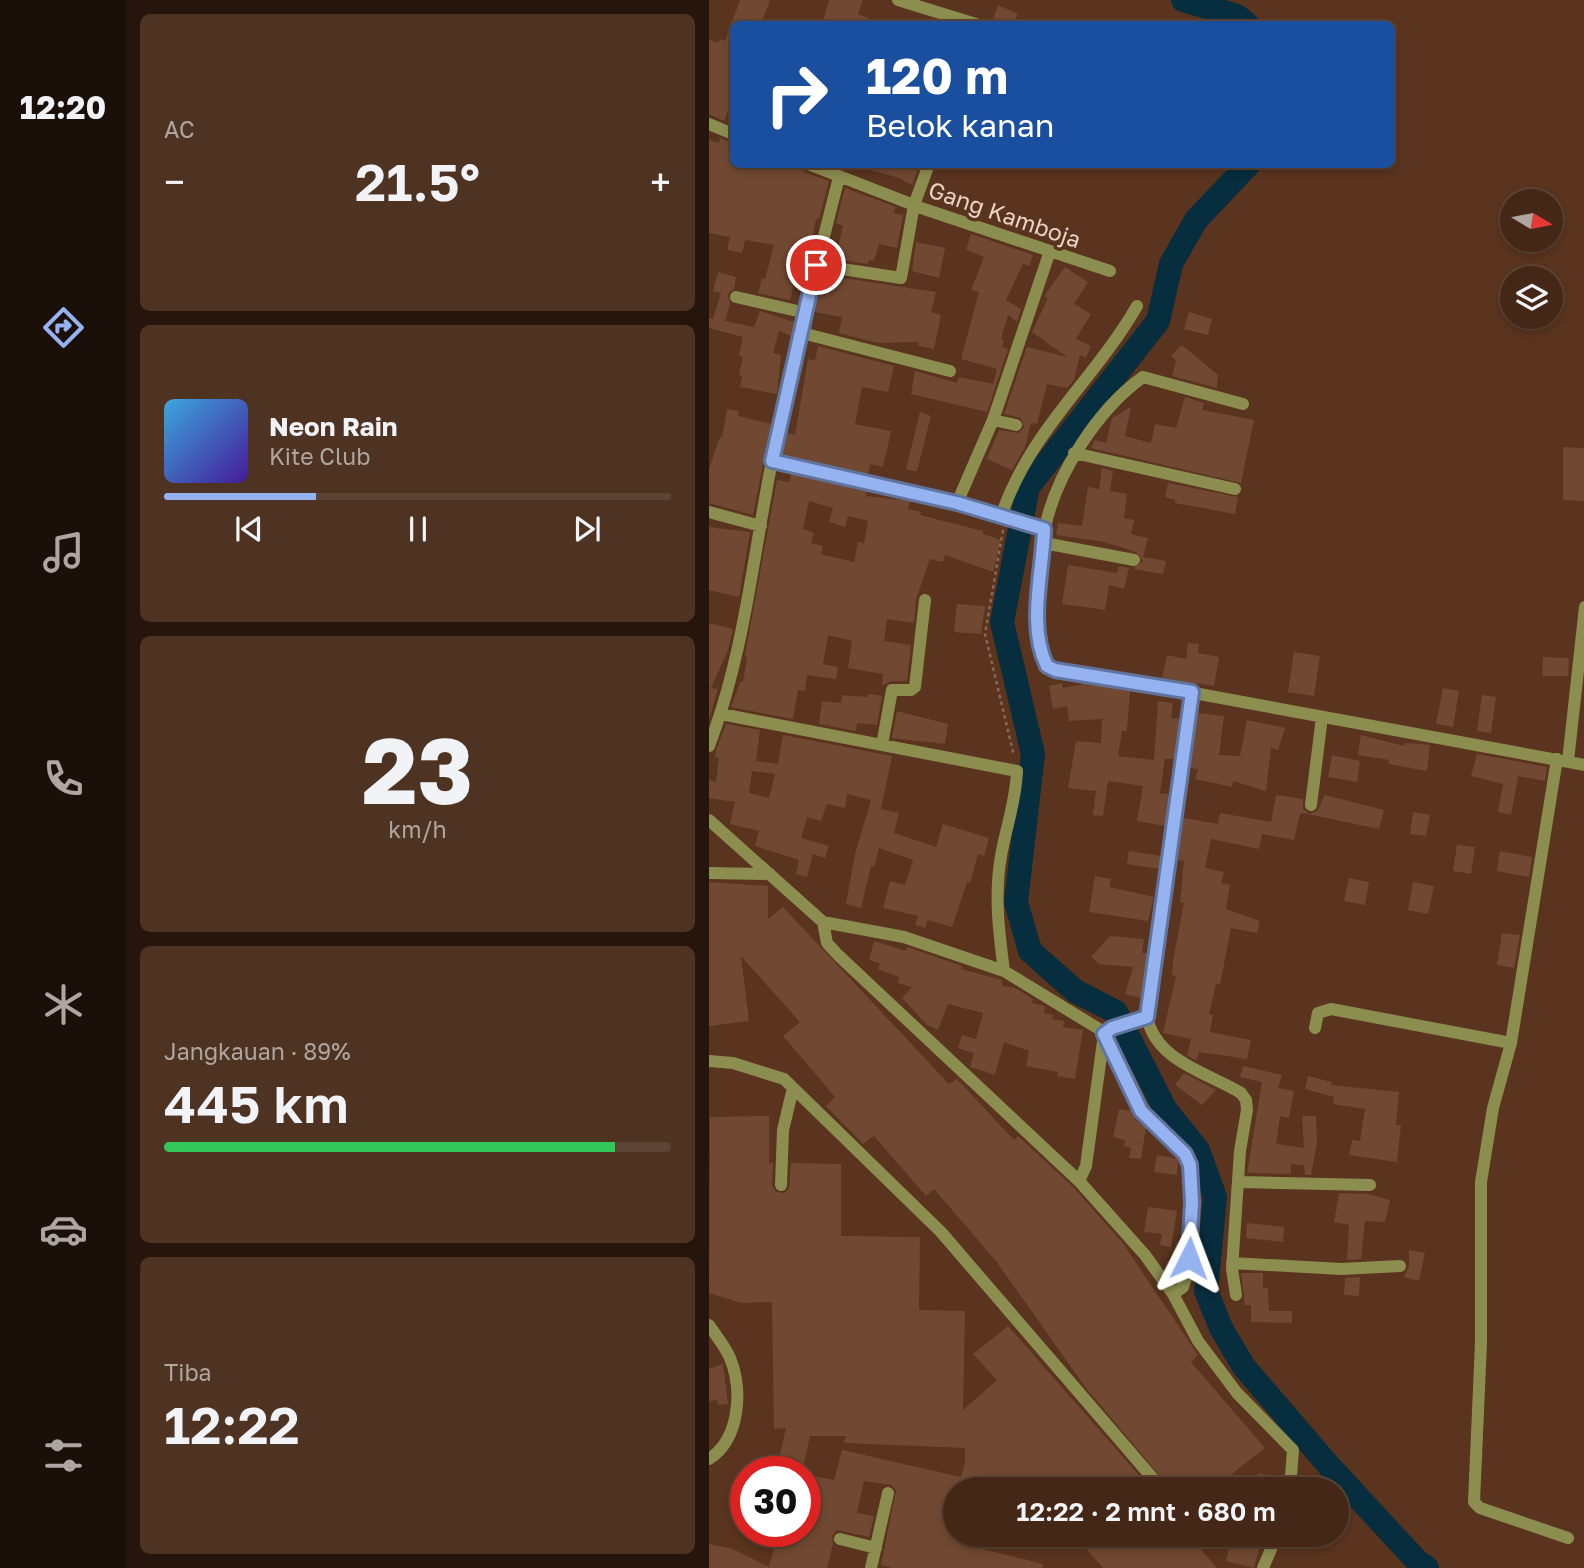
<!DOCTYPE html>
<html lang="id">
<head>
<meta charset="utf-8">
<style>
	:root { --surface:#442716; --page:#4e3323; --text:#f1f3f6; --muted:#afa5a1; --line:#5c4435; --accent:#95b2f1 }
	body { margin:0; font-family:"Golos Text",sans-serif; background:var(--page); color:var(--text); height:100vh; display:flex; flex-direction:column; font-size:26px; white-space:nowrap }
	* { box-sizing:border-box; margin:0 }
	p { font-size:23px; color:var(--muted) }
	.icon { flex:none; width:38px; height:38px; fill:none; stroke:currentColor; stroke-width:2; stroke-linecap:round; stroke-linejoin:round }
	.map { position:relative; flex:1; overflow:hidden }
	.side { display:flex; flex-direction:column; gap:14px; padding:14px; background:#25150c; width:583px }
	.side>* { flex:none }
	.top-card { position:absolute; left:21px; top:21px; width:665px; height:147px; border-radius:10px; box-shadow:0 4px 10px #0003,0 0 0 2px var(--line); background:#1a4fa0; color:#fff; overflow:hidden }
	.needle { width:46px; rotate:100deg }
	.fabs { position:absolute; left:791px; top:189px; display:grid; gap:14px }
	.fabs a { display:grid; place-items:center; width:63px; height:63px; border-radius:50%; background:var(--surface); box-shadow:0 4px 10px #0003,0 0 0 2px var(--line); font-size:35px }
	.speed { position:absolute; left:21px; top:1456px; display:flex; gap:14px; font-size:35px; font-weight:700; text-align:center }
	.speed>* { display:grid; place-content:center; width:91px; height:91px; border-radius:50%; background:var(--surface); box-shadow:0 4px 10px #0003,0 0 0 2px var(--line); line-height:1 }
	.speed .limit { border:10px solid #d22; background:#fff; color:#111 }
	.pin { position:absolute; display:grid; place-items:center; width:60px; height:60px; color:#fff; margin:-30px; border:4px solid #fff; border-radius:50%; box-shadow:0 2px 7px #0007 }
	.me { position:absolute; width:77px; margin:-38px; rotate:3deg; stroke-linejoin:round; filter:drop-shadow(0 0 5px #0008) }
	.turn { display:flex; align-items:center; gap:24px; height:147px; padding:0 21px; font-size:32px }
	.turn .icon { width:91px; height:91px; stroke-width:2.5 }
	.turn b { display:block; font-size:49px; line-height:60px }
	.big { font-size:52px; font-weight:600; line-height:1.1 }
	.side .widget { flex:1; display:flex; flex-direction:column; justify-content:center; gap:10px; min-width:0; padding:0 24px; border-radius:10px; background:var(--page) }
	.side .dial { align-items:center; gap:0 }
	.dial b { font-size:91px; line-height:1 }
	.song { display:flex; align-items:center; gap:21px }
	.cover { width:84px; height:84px; border-radius:10px; background:linear-gradient(135deg,hsl(200 70% 55%),hsl(260 70% 35%)) }
	.played { height:7px; border-radius:4px; background:linear-gradient(90deg,var(--accent) 30%,var(--line) 30%) }
	.keys { display:flex; justify-content:space-around; direction:ltr }
	.heat { display:flex; justify-content:space-between; align-items:center; font-size:38px; direction:ltr }
	.charge { height:10px; border-radius:5px; background:linear-gradient(90deg,#34c759 89%,var(--line) 0) }
	.trip { position:absolute; left:234px; top:1477px; width:406px; height:70px; border-radius:35px; background:var(--surface); box-shadow:0 4px 10px #0003,0 0 0 2px var(--line); font-weight:600; line-height:70px; text-align:center }
	main { display:flex; flex:1; min-height:0 }
	.menu { display:flex; flex-direction:column; width:126px; justify-content:space-around; align-items:center; background:#1b1009; color:var(--muted) }
	.menu .icon { width:49px; height:49px }
	.menu .current { color:var(--accent) }
	.menu b { font-size:32px; color:var(--text) }
	.map>svg:first-child { display:block }
	.lines { fill:none; stroke-linecap:round; stroke-linejoin:round }
	.river { stroke:#072e3e; stroke-width:24 }
	.building { fill:#714932; fill-rule:evenodd }
	.path { stroke:#8a6956; stroke-width:2.5; stroke-dasharray:3.5 3.5; stroke-linecap:butt }
	.minor { stroke:#8c8e50; stroke-width:12 }
	.route-casing { stroke:#61749d; stroke-width:18 }
	.route { stroke:#95b2f1; stroke-width:12 }
	.labels { text-anchor:middle; dominant-baseline:central; stroke-width:7; stroke-linejoin:round; paint-order:stroke }
	.street-label { font-size:23px; fill:#ead2c5; stroke:#5a341e }
</style>
</head>
<body>
<main>
<nav class="menu">
<b>12:20</b>
<svg class="icon current" aria-label="directions" viewBox="0 0 24 24"><path d="M12 3l9 9-9 9-9-9zM9 14v-3h6M13 9l2 2-2 2"/></svg>
<svg class="icon" aria-label="music" viewBox="0 0 24 24"><path d="M9 18V5l10-2v13"/><circle cx="6" cy="18" r="3"/><circle cx="16" cy="16" r="3"/></svg>
<svg class="icon" aria-label="phone" viewBox="0 0 24 24"><path d="M5 4h4l2 5-3 2q2 4 5 5l2-3 5 2v4C11 20 4 13 5 4z"/></svg>
<svg class="icon" aria-label="climate" viewBox="0 0 24 24"><path d="M12 3v18M4 7l16 10M4 17L20 7"/></svg>
<svg class="icon" aria-label="car" viewBox="0 0 24 24"><path d="M5 17H2v-5l4-1 3-4h7l3 4 3 1v5h-3M9 17h6M6 11h13"/><circle cx="7" cy="17" r="2"/><circle cx="17" cy="17" r="2"/></svg>
<svg class="icon" aria-label="filters" viewBox="0 0 24 24"><path d="M4 7h16M4 17h16"/><circle cx="9" cy="7" r="2"/><circle cx="15" cy="17" r="2"/></svg>
</nav>
<section class="side">
<div class="widget"><p>AC</p>
<div class="heat"><a>−</a><b class="big">21.5°</b><a>+</a></div>
</div>
<div class="widget">
<div class="song"><i class="cover"></i><div><b>Neon Rain</b><p>Kite Club</p></div></div>
<div class="played"></div>
<div class="keys"><svg class="icon" aria-label="previous" viewBox="0 0 24 24"><path d="M18 5L8 12l10 7zM5 5v14"/></svg><svg class="icon" aria-label="pause" viewBox="0 0 24 24"><path d="M8 5v14M16 5v14"/></svg><svg class="icon" aria-label="next" viewBox="0 0 24 24"><path d="M6 5l10 7-10 7zM19 5v14"/></svg></div>
</div>
<div class="widget dial"><b>23</b><p>km/h</p></div>
<div class="widget"><p>Jangkauan · 89%</p><b class="big">445 km</b><div class="charge"></div></div>
<div class="widget"><p>Tiba</p><b class="big">12:22</b></div>
</section>
<div class="map">
<svg width="876" height="1568" viewBox="0 0 876 1568">
	<rect width="100%" height="100%" fill="#5a341e"/>
	<g class="lines">
		<path class="river" d="M474,0L528,16L538,24
			M540,164L487,220L462,264L449,321L319,487L293,622L324,754L307,902L321,951L366,991L407,1012L456,1109L489,1150L506,1197L497,1291L512,1328L535,1367L621,1467L708,1561L718,1568"/>
	</g>
	<path class="building" d="M31,0H61L52,24H24V100L15,121L0,114V39L9,43L11,39L16,41Z
		M120,0H154L149,14L175,24H113Z
		M289,5L309,14L304,24H282Z
		M11,138L24,143V164H90L95,172L120,181L110,219H107L95,282L86,280L81,300L49,293L53,278L56,279L65,245L36,240L33,253L18,250L21,237L0,233V140L10,143Z
		M155,164H211L203,185L190,178L154,168Z
		M136,188L187,207L184,213L194,215L188,248L170,244L165,261L160,260L159,264L132,260L133,253L128,252L134,226L127,223Z
		M262,234L324,255L320,266L314,264L297,300L312,309L308,322L299,315L292,339L295,340L293,347L299,349L278,412L202,394L206,371L248,383L250,377L284,384L288,369L252,359L270,292L262,290L275,257L257,250Z
		M207,242L236,248L230,278L203,271Z
		M356,267L379,282L365,304L382,314L367,339L382,346L377,358L371,355L365,380L358,388L338,384L328,424L322,423L316,447L303,470L278,459L290,430L309,433L315,428L312,418L295,414L318,347L358,357L323,332L339,298L335,296Z
		M9,272L27,277L25,289L19,294L21,304L16,321L45,327L51,311L85,322L82,336L70,331L64,353L72,355L68,394L31,387L33,376L30,375L34,357L30,356L34,337L0,328V318L4,319L12,293L4,291Z
		M114,275L227,292L222,312L232,315L225,349L209,346L210,342L169,343L130,333L133,317L106,312Z
		M480,312L503,319L499,335L475,329Z
		M473,345L509,375L508,388L463,376L467,361L462,355Z
		M109,346L185,366L179,392L153,387L146,424L182,431L174,467L161,464L159,474L73,454L78,433L86,435L99,359L106,361Z
		M476,397L495,403L493,410L545,420L532,483L382,448L386,440L397,443L403,418L422,407L416,436L442,443L446,424L467,428Z
		M18,409L30,411L29,416L62,424L44,515L0,503V469L11,437L13,438Z
		M211,412L222,416L208,471H204L197,469Z
		M854,447L875,448V501L854,500Z
		M393,468L404,471L401,491L418,494L415,518L425,520L422,534L439,538L434,557L457,561L454,574L424,569L434,561L427,552L395,542L347,535L349,523L373,526L379,487L390,489Z
		M82,474L158,492L157,496L201,501L199,509L212,512L211,515L274,531V534L292,540L284,572L236,555L234,562L221,559L207,599L205,623L178,619L175,641L202,645L198,681H182L173,686L174,674L139,668L143,641L119,635L114,664L129,667L127,679L98,675L96,691L89,690L84,719L22,707L31,682H34L38,659L36,655L68,480L80,482ZM100,501L124,508L120,522L136,527L139,516L159,521L155,543L149,542L145,562L112,554L114,546L102,543L105,533L94,529Z
		M459,483L529,497L526,514L466,503V500L456,497Z
		M0,527L41,532L30,597L0,590Z
		M359,565L408,573L410,566L420,568L415,589L400,585L396,610L353,604Z
		M248,604L276,606L272,634L245,632Z
		M0,623L24,629L19,650L2,688L9,689L0,719Z
		M479,643L490,644L489,653L510,657L505,686L453,678L458,655L477,659Z
		M585,652L611,656L605,696L579,692Z
		M834,657L860,658L859,676H833Z
		M353,683L354,688L375,684L421,690L418,731H413L409,756L445,760L449,701L464,703L462,718L470,719L465,759H456L451,793L460,794L456,826L428,821L434,786L399,781L394,816L384,815L387,791L359,788L367,741L392,743L393,719L360,721L358,706L344,709L340,686Z
		M734,688L750,691L744,727L727,724Z
		M159,694L173,696L168,725L148,723L147,731L110,724L113,701L132,703L133,695L159,697Z
		M773,695L787,697L782,733L768,731Z
		M188,711L239,724L236,744L183,738Z
		M489,713L515,716L510,755L531,756L538,720L576,728L569,750L562,748L557,791L524,781L523,787L486,779L489,769L481,768Z
		M17,724L51,730L47,761L69,764L74,735L183,756L172,809L190,813L185,833L227,847L234,824L280,838L275,856L269,854L261,883L258,882L243,927L219,920L216,928L206,925L209,916L174,908L181,881L196,885L204,860L170,848L165,867L162,866L152,908L137,904L146,854L162,800L138,794L136,808L118,804L112,821L98,817L92,838L120,846L116,858L104,854L98,877L87,874L90,860L46,846L50,831L21,824L26,802L0,798V780L7,782L10,758L6,757L7,750ZM43,771L66,774L60,798L40,793Z
		M652,735L695,746L696,743L721,745L718,771L679,764L680,760L649,755Z
		M768,754L838,767L836,781L809,776L802,815L789,812L794,784L762,776Z
		M623,755L651,761L648,782L619,777Z
		M567,795L594,799V809L600,814L608,811L616,795L675,810L670,829L594,813L591,814L585,840L553,834L550,849L502,839L496,868L515,872L512,883L521,885L517,909L551,921L548,933L522,928L511,985L507,984L500,1014L504,1015L501,1032L542,1040L538,1059L490,1052L488,1060L484,1059L478,1055L482,1039L454,1033L467,976L463,975L464,961L475,903L471,902L475,861L469,860L474,818L509,824L511,813L562,822Z
		M704,812L721,815L717,836L701,834Z
		M748,845L766,847L762,874L744,871Z
		M420,851L452,856L450,869L418,864Z
		M791,851L823,857L820,877L788,871Z
		M386,876L402,879L400,887L445,897L439,921L380,912Z
		M640,878L660,882L656,905L635,901Z
		M0,882L59,886V919L74,907L240,1084L248,1079L305,1140L309,1136L364,1187L413,1242L489,1355L482,1362L556,1448L519,1477L529,1489H462L377,1388L287,1261L225,1189L217,1196L165,1136L154,1144L117,1106L126,1097L74,1036L91,1022L32,956L40,1021L0,1026Z
		M704,882L725,886L719,914L699,910Z
		M793,933L811,935L805,968L788,965Z
		M401,936L435,939L433,953H438L432,998L416,994L424,967L390,964L382,957Z
		M165,941L197,951L198,947L253,966L252,969L293,980V986L306,988L324,999L323,1003L336,1006L335,1013L344,1015L343,1019L355,1021L354,1027L374,1030L366,1079L348,1076L349,1072L317,1066L320,1051L295,1042L286,1075L261,1067L265,1053L249,1048L253,1035L267,1039L274,1013L239,1004L229,1030L218,1025L193,998L203,987L189,983L190,977L169,969L171,963L160,960Z
		M534,1066L573,1075L569,1088L585,1091L580,1118L571,1116L567,1144L595,1148L593,1116H607L608,1142L602,1175H596L595,1165L582,1164V1174L538,1173L553,1082L531,1077Z
		M475,1073L507,1090L493,1105L466,1085Z
		M599,1076L623,1082L622,1085L690,1092L687,1125H692L688,1162L640,1155L643,1140L651,1141L656,1109L624,1104L625,1097L596,1089Z
		M410,1109L422,1111L426,1119L437,1128L432,1159L420,1158L422,1148L415,1146L416,1140L404,1137Z
		M60,1116V1163H64L63,1185L67,1192L75,1193L80,1189L82,1163L132,1164V1236L211,1237L210,1310L256,1311L254,1410L288,1380L264,1354L299,1326L442,1489H247V1535H268L265,1547L334,1564L333,1568H183L172,1565L187,1490L182,1485L155,1481L148,1513L165,1516L160,1537L128,1530L123,1536L124,1544L118,1568H0V1544L24,1549L60,1567L70,1531H96L104,1476L125,1480L133,1450L252,1477L256,1462V1448L135,1443L137,1436H101L93,1472H67L77,1428L65,1429L63,1302L32,1303L0,1293L1,1117Z
		M448,1155L469,1159L468,1175L445,1172Z
		M630,1193L659,1194L681,1200L676,1222L656,1221L652,1259L638,1260L640,1225L625,1222Z
		M439,1207L468,1211L462,1247L451,1245L453,1234L435,1232Z
		M538,1223L575,1227L574,1242L537,1238Z
		M700,1250L716,1253L710,1281L695,1277L700,1266Z
		M532,1273H554V1288H559L560,1311H583V1323L542,1322V1305H536Z
		M651,1277L650,1296L635,1295L636,1278Z
		M14,1364L19,1404L9,1405L8,1400L0,1401V1369Z
		M550,1473L571,1479L568,1489H545Z
		M365,1535H500L487,1544L508,1568H394Z
		M523,1535H554L545,1568L517,1561Z"/>
	<g class="lines">
		<path class="path" d="M294,530L276,634L305,756"/>
		<path class="minor" d="M189,0L267,24
			M0,124L24,134
			M99,164L215,209L401,271
			M107,265L192,278L205,205L220,164
			M27,297L97,313
			M93,333L241,371
			M534,404L434,377C389,409 347,474 336,528C332,544 334,564 332,581C329,609 325,641 338,666L876,765
			M284,420L307,425
			M365,453L526,489
			M63,461L248,503L335,529
			M248,503L284,420L341,251
			M0,512L52,526
			M292,516C322,429 384,382 428,306
			M335,543L425,560
			M483,692L438,1017C447,1061 497,1072 532,1093L537,1100L538,1110L531,1151L523,1269L527,1295
			M12,714L308,771C307,801 297,827 292,856C285,895 290,933 295,971
			M173,745L183,690H202L206,687L216,600
			M0,746C35,655 44,556 63,461C82,366 106,271 130,177
			M859,761L876,607
			M602,805L613,717
			M0,820L114,922L195,937L295,971L390,1029L432,1111L476,1154L481,1165L483,1202L478,1275L474,1287L464,1294
			M0,873L61,874
			M114,922L118,943L129,955L370,1181L377,1166L395,1034L403,1028L438,1017
			M606,1028L609,1013L622,1009L802,1043L848,759
			M802,1043L784,1108L772,1182V1343L765,1502L771,1508L859,1538
			M0,1061L24,1063L75,1079L232,1232L453,1489
			M370,1181L436,1255L464,1294L489,1341L528,1393L584,1450L581,1489
			M529,1182L661,1185
			M72,1185L74,1130L84,1088
			M523,1263L632,1269L691,1266
			M0,1325C7,1336 16,1346 21,1358C34,1390 31,1439 0,1459
			M131,1539L167,1548
			M162,1568L179,1493
			M554,1568L568,1535"/>
	</g>
	<g class="lines">
		<g class="route-casing">
			<path id="route" d="M107,265L63,461L248,503L335,529C334,571 318,627 338,666L346,670L483,692L438,1017L403,1028L395,1034L432,1111L476,1154L481,1165L483,1202L480,1258"/>
		</g>
		<use href="#route" class="route"/>
	</g>
	<g class="labels">
		<g class="street-label">
			<text transform="translate(296 214) rotate(19)">Gang Kamboja</text>
		</g>
	</g>
</svg>
<div class="fabs">
<a><svg class="needle" viewBox="-14 -14 28 28"><path d="M0-13l5 13h-10z" fill="#e53935"/><path d="M0 13l5-13h-10z" fill="#afa5a1"/></svg></a>
<a><svg class="icon" aria-label="layers" viewBox="0 0 24 24"><path d="M12 4l9 5-9 5-9-5zM3 14l9 5 9-5"/></svg></a>
</div>
<div class="speed"><div class="limit">30</div></div>
<div class="pin" style="left:107px;top:265px;background:#d93025"><svg class="icon" aria-label="arrive" viewBox="0 0 24 24"><path d="M6 21V4h12l-3 4 3 4H6"/></svg></div>
<svg class="me" style="left:480px;top:1258px" viewBox="-20 -20 40 40"><path d="M0-17L14 15 0 8-14 15z" fill="#95b2f1" stroke="#fff" stroke-width="4"/></svg>
<div class="trip">12:22 · 2 mnt · 680 m</div>
<div class="top-card">
<div class="turn"><svg class="icon" aria-label="right" viewBox="0 0 24 24"><path d="M7 20v-9h11M14 6l5 5-5 5"/></svg><div><b>120 m</b>Belok kanan</div></div>
</div>
</div>
</main>
</body>
</html>
